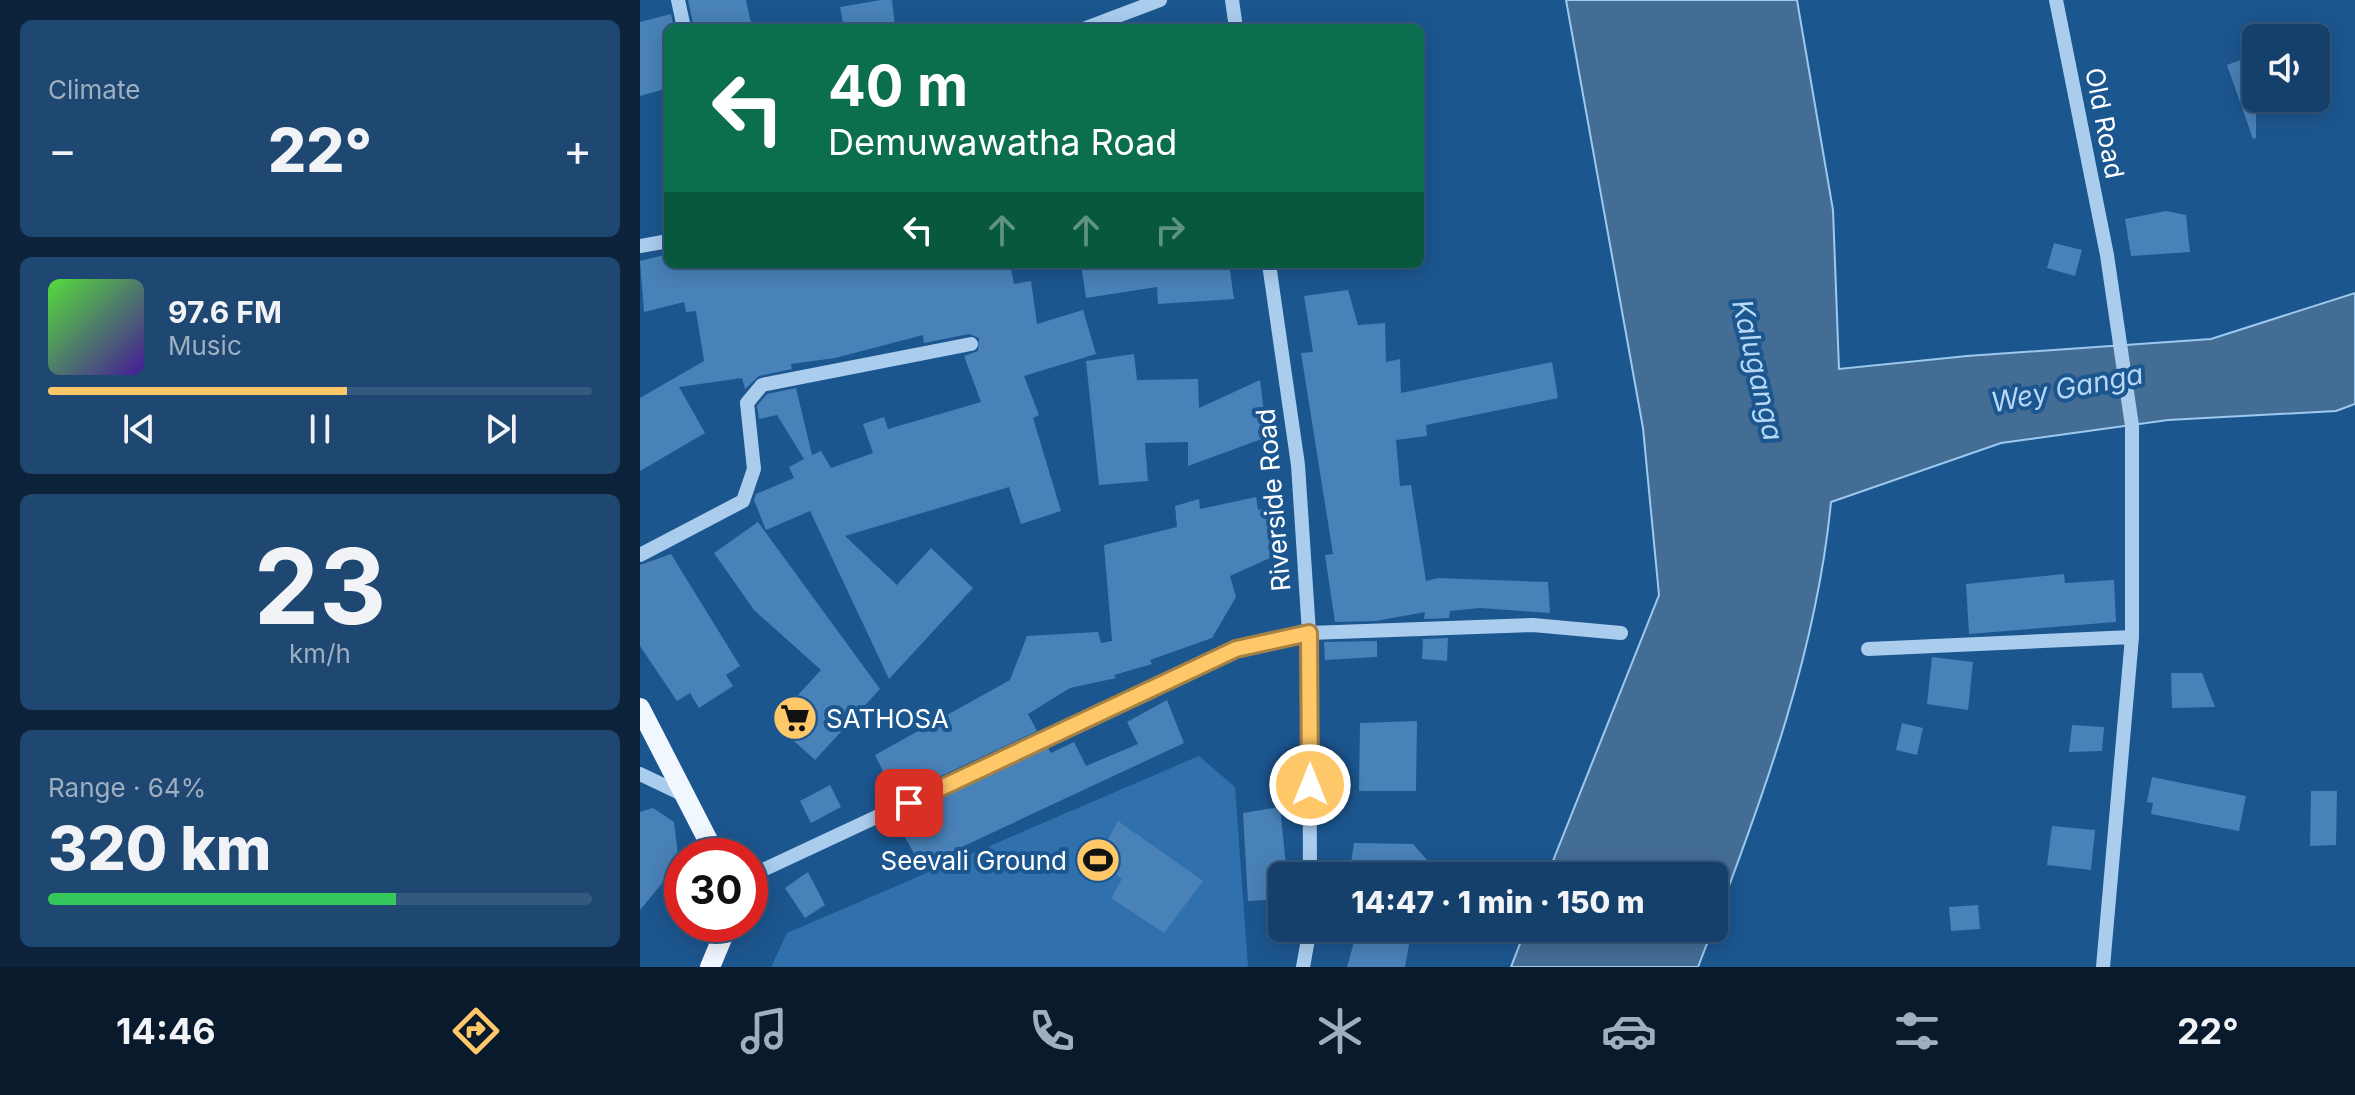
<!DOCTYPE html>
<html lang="en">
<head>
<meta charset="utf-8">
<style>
	:root { --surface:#15406b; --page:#1e4771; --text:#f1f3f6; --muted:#9dafc1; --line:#34597e; --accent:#fec868 }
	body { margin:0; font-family:Inter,sans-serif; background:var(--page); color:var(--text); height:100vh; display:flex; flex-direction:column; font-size:30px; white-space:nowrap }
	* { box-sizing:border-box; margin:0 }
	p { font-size:26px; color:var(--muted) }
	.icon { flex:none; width:44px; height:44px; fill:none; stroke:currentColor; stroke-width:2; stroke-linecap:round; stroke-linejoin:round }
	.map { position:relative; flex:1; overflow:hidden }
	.panel { display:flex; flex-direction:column; gap:20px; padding:20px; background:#0c233b; width:640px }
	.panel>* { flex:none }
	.guide { position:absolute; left:24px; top:24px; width:760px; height:244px; border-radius:12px; box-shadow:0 4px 20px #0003,0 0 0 2px var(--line); background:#0b6e4f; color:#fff; overflow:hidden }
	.tools { position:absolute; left:1602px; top:24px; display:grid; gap:16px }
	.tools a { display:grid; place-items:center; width:88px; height:88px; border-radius:12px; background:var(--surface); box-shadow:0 4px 20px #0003,0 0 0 2px var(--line); font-size:40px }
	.speed { position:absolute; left:24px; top:838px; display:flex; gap:16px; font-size:40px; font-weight:700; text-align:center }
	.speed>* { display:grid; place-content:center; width:104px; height:104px; border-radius:50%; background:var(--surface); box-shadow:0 4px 20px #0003,0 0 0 2px var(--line); line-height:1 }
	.speed .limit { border:12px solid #d22; background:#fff; color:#111 }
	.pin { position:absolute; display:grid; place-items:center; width:68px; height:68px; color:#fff; margin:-34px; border-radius:16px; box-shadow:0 4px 12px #0006 }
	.me { position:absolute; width:88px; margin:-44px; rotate:0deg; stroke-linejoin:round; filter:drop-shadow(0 0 6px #0008) }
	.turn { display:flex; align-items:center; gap:28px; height:168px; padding:0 32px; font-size:36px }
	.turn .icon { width:104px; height:104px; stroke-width:2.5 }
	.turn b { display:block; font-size:56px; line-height:68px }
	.lanes { display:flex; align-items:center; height:76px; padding:0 32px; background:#0003; justify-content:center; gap:40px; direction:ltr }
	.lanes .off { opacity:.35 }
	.big { font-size:60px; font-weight:800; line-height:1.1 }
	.panel .card { flex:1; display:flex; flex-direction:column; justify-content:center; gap:12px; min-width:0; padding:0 28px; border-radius:12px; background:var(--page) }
	.panel .dial { align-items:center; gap:0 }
	.dial b { font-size:104px; line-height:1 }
	.song { display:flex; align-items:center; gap:24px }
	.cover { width:96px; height:96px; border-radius:12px; background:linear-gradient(135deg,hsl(110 70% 55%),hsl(260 70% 35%)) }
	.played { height:8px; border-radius:4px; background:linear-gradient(90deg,var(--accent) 55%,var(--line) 55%) }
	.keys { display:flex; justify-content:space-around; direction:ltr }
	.heat { display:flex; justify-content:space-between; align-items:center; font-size:44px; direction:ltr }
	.charge { height:12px; border-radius:6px; background:linear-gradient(90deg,#34c759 64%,var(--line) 0) }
	.trip { position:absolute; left:628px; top:862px; width:460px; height:80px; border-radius:12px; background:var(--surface); box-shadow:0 4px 20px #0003,0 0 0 2px var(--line); font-weight:800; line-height:80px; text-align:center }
	.tab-bar { display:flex; height:128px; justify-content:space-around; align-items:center; background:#081a2b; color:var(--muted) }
	.tab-bar .icon { width:56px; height:56px }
	.tab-bar .selected { color:var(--accent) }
	.tab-bar b { font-size:36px; color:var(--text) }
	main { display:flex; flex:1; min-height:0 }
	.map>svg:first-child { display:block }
	.green { fill:#2f70ad }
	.water { fill:#446d96; stroke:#9dc9ef; stroke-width:2 }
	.building { fill:#4982b8 }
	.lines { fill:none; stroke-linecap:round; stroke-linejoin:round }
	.minor { stroke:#aacdee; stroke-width:14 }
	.major { stroke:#f1f7ff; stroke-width:20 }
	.route-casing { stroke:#a58244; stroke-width:20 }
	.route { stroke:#fec868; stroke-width:14 }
	.labels { text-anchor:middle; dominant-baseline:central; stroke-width:8; stroke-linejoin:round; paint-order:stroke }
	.street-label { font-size:26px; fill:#fff; stroke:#1c568f }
	.poi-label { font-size:26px; fill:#fff; stroke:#1c568f; text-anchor:start }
	.water-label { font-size:28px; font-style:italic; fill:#b6d7f5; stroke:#1c568f }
</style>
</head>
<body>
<main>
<section class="panel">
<div class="card"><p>Climate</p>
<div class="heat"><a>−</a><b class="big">22°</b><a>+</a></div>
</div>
<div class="card">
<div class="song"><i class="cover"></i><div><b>97.6 FM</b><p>Music</p></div></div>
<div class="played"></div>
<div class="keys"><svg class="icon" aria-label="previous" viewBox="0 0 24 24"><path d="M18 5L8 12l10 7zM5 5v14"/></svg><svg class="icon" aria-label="pause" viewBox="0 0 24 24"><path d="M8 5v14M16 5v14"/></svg><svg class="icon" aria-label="next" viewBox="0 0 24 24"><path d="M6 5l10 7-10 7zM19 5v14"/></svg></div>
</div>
<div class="card dial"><b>23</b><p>km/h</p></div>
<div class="card"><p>Range · 64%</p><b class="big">320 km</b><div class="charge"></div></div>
</section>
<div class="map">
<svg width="1715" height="967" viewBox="0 0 1715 967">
	<rect width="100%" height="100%" fill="#1c568f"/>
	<path class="green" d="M559,756L595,787L608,967H131L147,933Z"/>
	<path class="water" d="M926,0H1157L1193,210L1199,369L1327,356L1571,339L1715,293V404L1696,411L1528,420L1361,443L1191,502C1177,648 1126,789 1074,926V876H907L1019,595L1003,428Z
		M886,928H1073L1058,967H871Z"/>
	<path class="building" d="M48,0H106L112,28H54Z
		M241,0H252L255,28H204L200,7Z
		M31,14L34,28H28V88L0,96V22Z
		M1616,54V138L1613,139L1587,65Z
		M1526,211L1546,215L1550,252L1491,256L1485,219Z
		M1414,243L1442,250L1435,276L1407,268Z
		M28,254V264H370L374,284L391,281L397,324L443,310L456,354L384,376L399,415L393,418L421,511L381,524L369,487L205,536L257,585L291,548L333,588L249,679L170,511L126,530L114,500L116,494L154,478L149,467L164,459L137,415L119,419L117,406L127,394L156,388L172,455L181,451L191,468L233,453L223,424L244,417L248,429L341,402L324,356L338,351L339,338L329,334L284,343L283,335L195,358L151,364L152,369L119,376L105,389L102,378L39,387L65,433L0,471V398L64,361L56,311L46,312L44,302L4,312L0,261Z
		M441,264H589L594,299L518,304L517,287L446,298Z
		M708,290L718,325L745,323L746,362L760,359L761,393L912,362L918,398L786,425L787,436L756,440L760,486L771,485L786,581L798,578L908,582L910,613L840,608L810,611L809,618L784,619L785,612L736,621L695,622L685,555L693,554L661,353L673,352L664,296Z
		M494,354L497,380L558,379L559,408L620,380L627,437L548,466V442L505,443L508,481L459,485L446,361Z
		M616,497L618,510L636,506L640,544L632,557L590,576L596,597L572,638L510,660L512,664L474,675L476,678L430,688L388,714L397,731L256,797L235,755L370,680L387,636L458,632L461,643L472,641L464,545L537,527L535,506L559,499L560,509Z
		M118,522L240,689L175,760L133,722L181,670L114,610L74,553Z
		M31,554L100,666L86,675L93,686L59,708L50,693L37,701L0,646V565Z
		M1424,574L1425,583L1474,580L1476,622L1329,634L1326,584Z
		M808,638L807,661L782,659L783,639Z
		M737,641V657L685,660L684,642Z
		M1292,657L1333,662L1328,710L1287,704Z
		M1531,673H1562L1575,707L1532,708Z
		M527,700L544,743L281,866L261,830L271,824L266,814L408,748L411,753L434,742L446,766L498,744L487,722Z
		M777,721L776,791H719L720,723Z
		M1262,723L1283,728L1277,755L1256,750Z
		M1432,725L1464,727L1462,751L1429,752Z
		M1512,777L1606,796L1599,831L1511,814L1513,803L1507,802Z
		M190,785L201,807L171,823L160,801Z
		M1671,791H1697L1696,845L1670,846Z
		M640,807L647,876H642V899L608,901L603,813Z
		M13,808L34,822L39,863L0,910V812Z
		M478,821L563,881L524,933L471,898L482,879L457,859Z
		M1412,826L1455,830L1451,870L1407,865Z
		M714,843L773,844L801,876H709Z
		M168,872L185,905L165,918L145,888Z
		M1338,905L1340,929L1311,931L1309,907Z
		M718,928H772L765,967H707Z"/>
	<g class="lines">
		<path class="minor" d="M38,0L44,28
			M592,0L596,28
			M1416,0L1467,255L1492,426V637L1463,967
			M446,28L520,0
			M0,246L28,241
			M629,264L658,465L669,633L670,876
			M0,555L103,501L114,469L107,403L122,385L331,344
			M1228,649L1492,637
			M0,774L44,795
			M110,876L596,649L669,633L893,625L981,633
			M663,967L670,928"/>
		<path class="major" d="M0,708L76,856
			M70,967L88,924"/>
	</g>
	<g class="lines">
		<g class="route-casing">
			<path id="route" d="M269,803L596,649L669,633L670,785"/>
		</g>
		<use href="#route" class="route"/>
	</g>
	<defs>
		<g id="supermarket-disc" transform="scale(2.3)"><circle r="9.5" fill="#fec868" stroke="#1c568f"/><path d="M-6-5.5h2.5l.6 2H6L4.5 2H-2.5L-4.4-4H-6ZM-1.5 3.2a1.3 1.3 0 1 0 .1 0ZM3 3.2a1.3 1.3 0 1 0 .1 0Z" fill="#111"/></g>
		<g id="stadium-disc" transform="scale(2.3)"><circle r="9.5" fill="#fec868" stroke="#1c568f"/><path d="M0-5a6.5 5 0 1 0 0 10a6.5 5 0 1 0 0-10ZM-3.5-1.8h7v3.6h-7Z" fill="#111"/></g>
	</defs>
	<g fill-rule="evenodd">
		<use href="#supermarket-disc" x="155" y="718"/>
		<use href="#stadium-disc" x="458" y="860"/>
	</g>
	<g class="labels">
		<g class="street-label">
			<text transform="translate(1465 123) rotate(79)">Old Road</text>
			<text transform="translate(633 500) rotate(-95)">Riverside Road</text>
		</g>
		<g class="poi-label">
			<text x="186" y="718">SATHOSA</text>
			<text x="427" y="860" text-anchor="end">Seevali Ground</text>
		</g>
		<g class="water-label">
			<text transform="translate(1118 370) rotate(77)">Kaluganga</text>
			<text transform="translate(1427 388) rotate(-11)">Wey Ganga</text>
		</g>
	</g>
</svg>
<div class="tools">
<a><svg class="icon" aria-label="sound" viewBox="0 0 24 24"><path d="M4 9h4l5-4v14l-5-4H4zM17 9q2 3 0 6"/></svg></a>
</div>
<div class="speed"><div class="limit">30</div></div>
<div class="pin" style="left:269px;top:803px;background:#d93025"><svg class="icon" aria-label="arrive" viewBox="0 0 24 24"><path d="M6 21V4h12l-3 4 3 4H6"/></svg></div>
<svg class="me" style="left:670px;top:785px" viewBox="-20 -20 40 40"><circle r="17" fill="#fec868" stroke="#fff" stroke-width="3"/><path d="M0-11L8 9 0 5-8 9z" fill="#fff"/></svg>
<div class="trip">14:47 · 1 min · 150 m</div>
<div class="guide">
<div class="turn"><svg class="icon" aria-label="left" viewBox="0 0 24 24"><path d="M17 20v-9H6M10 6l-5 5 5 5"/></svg><div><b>40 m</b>Demuwawatha Road</div></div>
<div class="lanes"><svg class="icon" aria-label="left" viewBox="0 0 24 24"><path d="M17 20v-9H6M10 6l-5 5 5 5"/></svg><svg class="icon off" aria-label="ahead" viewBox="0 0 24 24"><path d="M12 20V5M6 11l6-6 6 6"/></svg><svg class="icon off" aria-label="ahead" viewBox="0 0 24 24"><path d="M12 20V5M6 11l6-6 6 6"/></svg><svg class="icon off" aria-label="right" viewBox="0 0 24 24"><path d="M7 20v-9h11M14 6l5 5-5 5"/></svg></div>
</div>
</div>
</main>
<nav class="tab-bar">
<b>14:46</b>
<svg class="icon selected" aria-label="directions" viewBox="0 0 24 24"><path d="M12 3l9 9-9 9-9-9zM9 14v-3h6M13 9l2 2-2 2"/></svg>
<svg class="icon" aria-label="music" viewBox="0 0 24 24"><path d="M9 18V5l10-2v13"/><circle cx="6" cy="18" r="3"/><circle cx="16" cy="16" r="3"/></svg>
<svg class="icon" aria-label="phone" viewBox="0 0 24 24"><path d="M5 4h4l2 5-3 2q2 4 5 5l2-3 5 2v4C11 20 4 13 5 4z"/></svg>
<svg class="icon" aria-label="climate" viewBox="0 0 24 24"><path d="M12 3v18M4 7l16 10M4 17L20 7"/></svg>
<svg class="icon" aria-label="car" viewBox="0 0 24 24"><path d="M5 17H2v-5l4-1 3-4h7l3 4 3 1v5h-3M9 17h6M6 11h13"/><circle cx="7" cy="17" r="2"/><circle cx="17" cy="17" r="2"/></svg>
<svg class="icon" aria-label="filters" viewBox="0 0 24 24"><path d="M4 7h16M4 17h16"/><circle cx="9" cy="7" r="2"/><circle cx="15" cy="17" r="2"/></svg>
<b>22°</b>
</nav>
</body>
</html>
